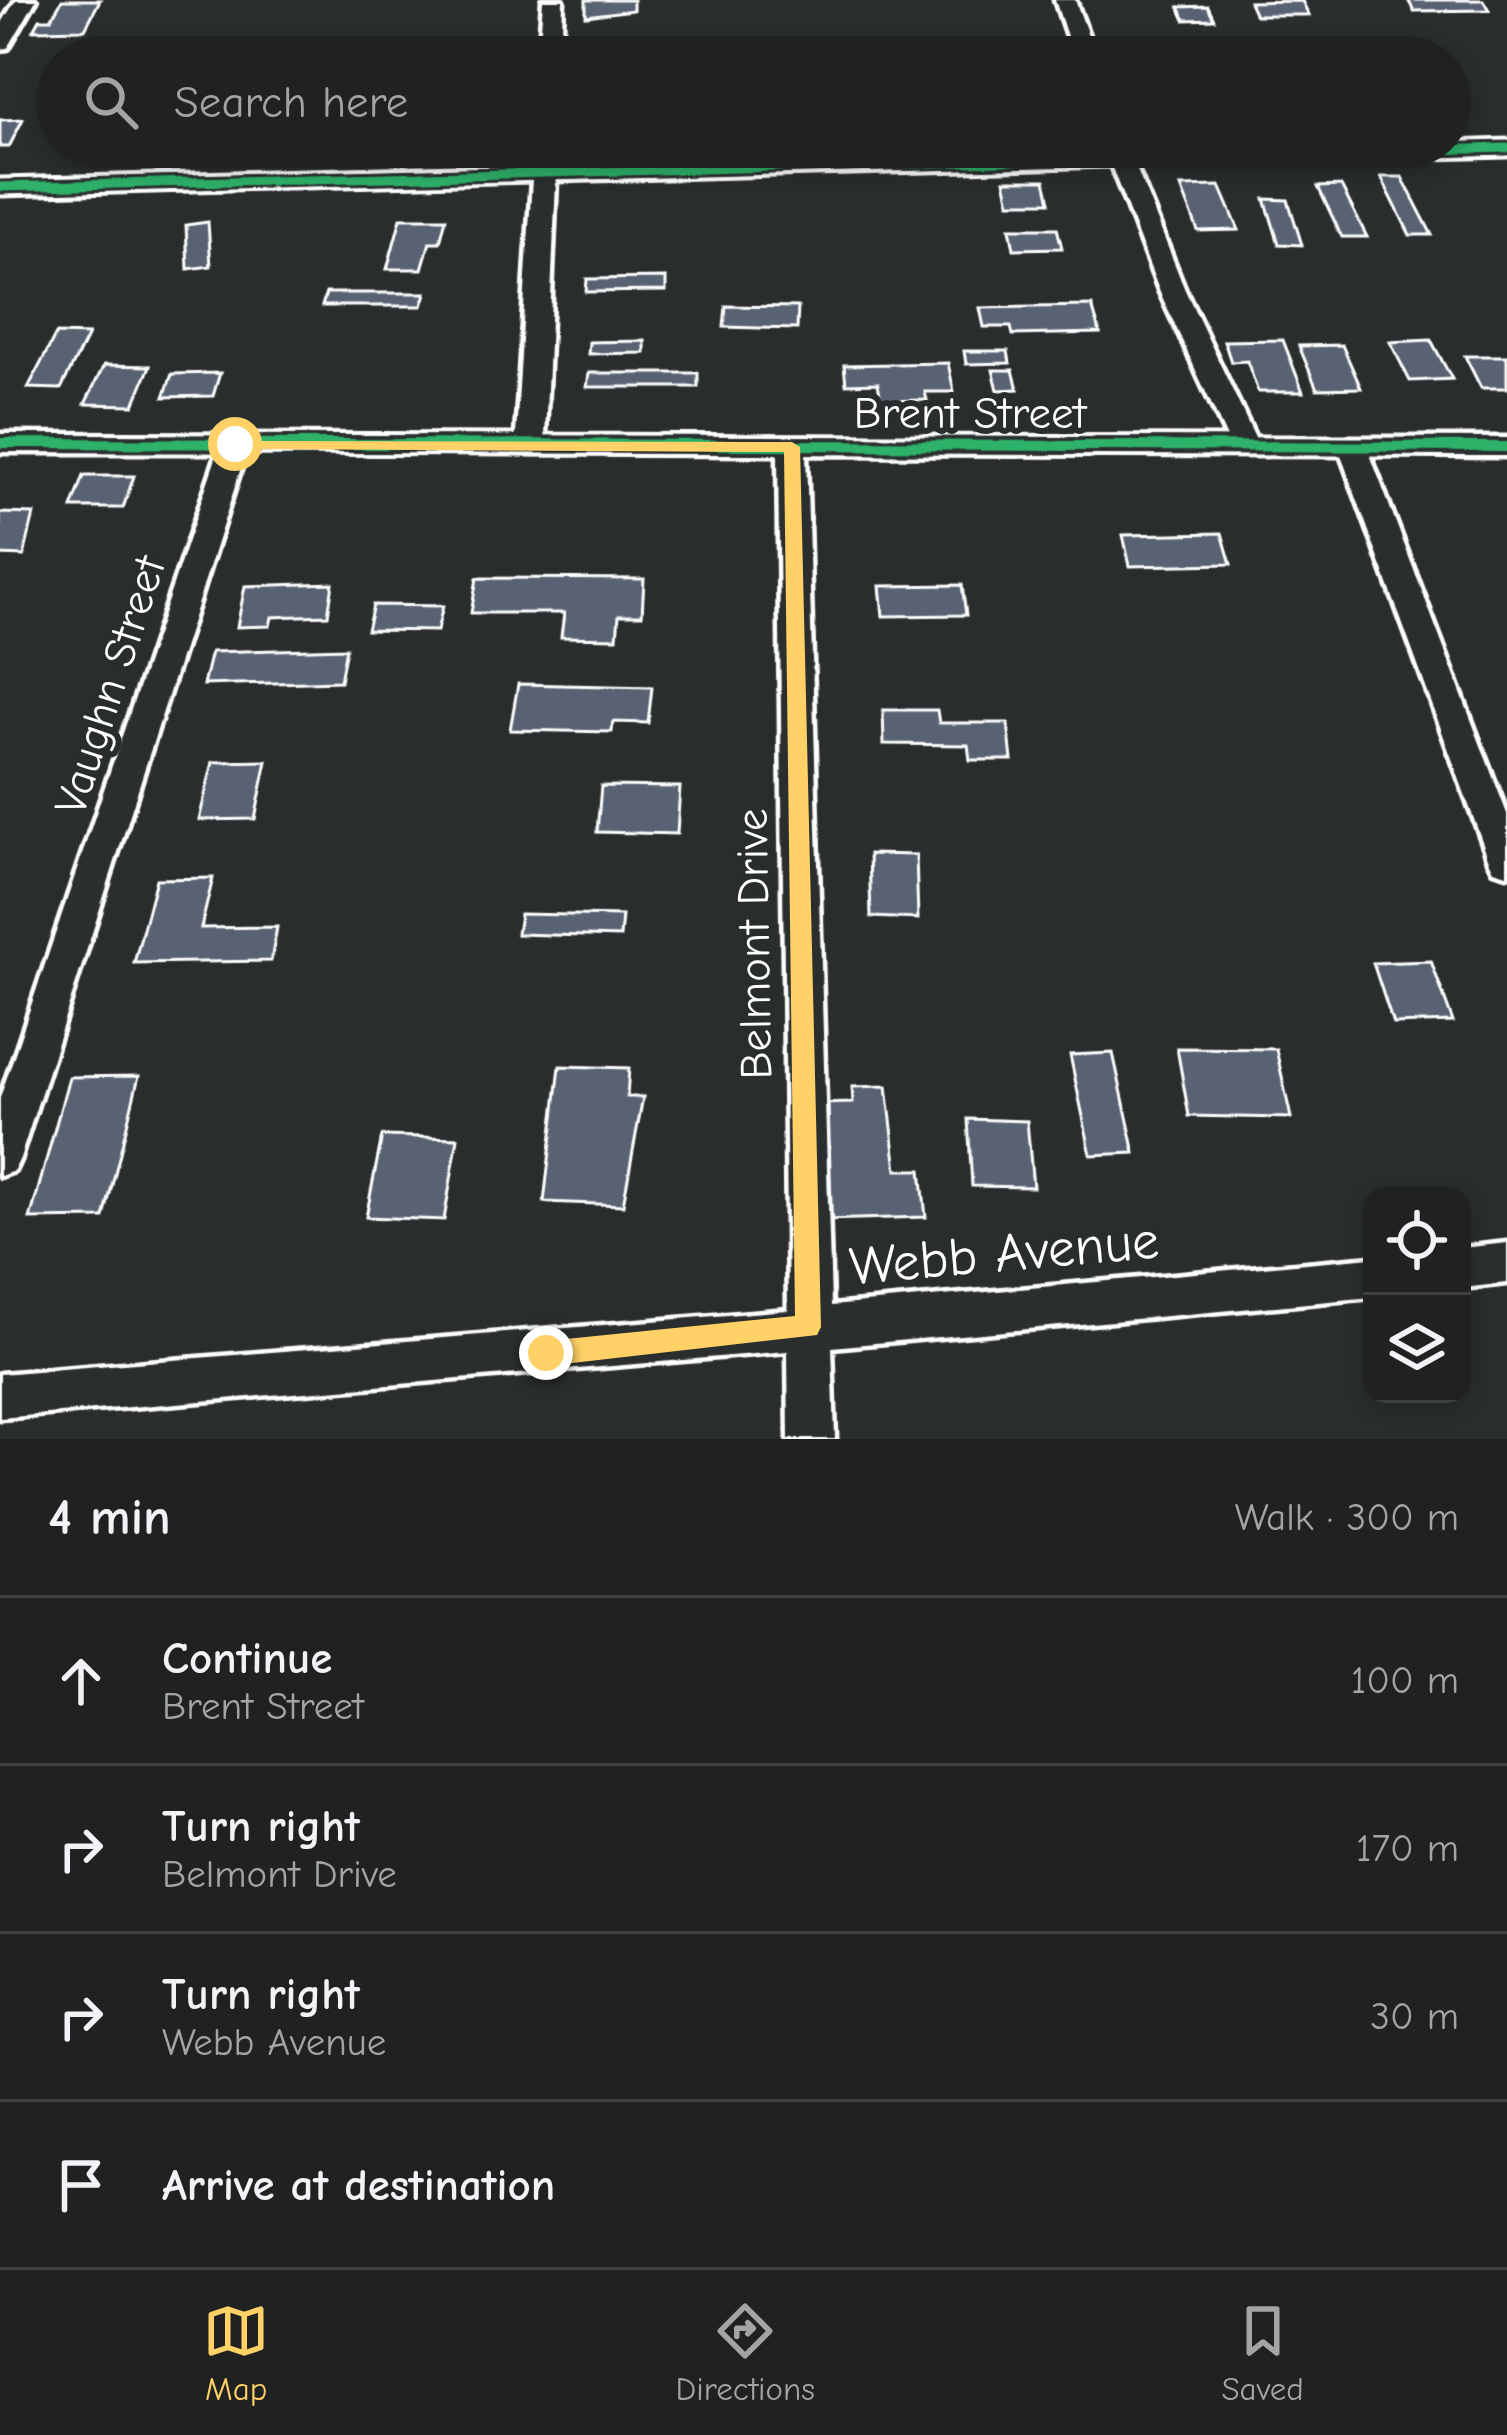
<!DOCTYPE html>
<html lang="en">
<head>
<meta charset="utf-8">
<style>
	:root { --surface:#202222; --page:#282a2a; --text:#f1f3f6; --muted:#a2a4a5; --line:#3d3f40; --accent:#ffd166 }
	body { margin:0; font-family:"Comic Neue",sans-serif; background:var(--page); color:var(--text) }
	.controls { position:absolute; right:36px; bottom:36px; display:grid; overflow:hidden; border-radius:24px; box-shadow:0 6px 18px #0003 }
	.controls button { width:108px; height:108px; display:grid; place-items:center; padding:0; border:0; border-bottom:3px solid var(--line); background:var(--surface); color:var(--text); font:60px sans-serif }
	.stop { position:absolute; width:36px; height:36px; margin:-27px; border:9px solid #ffd166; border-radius:50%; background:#fff }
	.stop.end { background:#ffd166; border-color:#fff; box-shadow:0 3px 12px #0008 }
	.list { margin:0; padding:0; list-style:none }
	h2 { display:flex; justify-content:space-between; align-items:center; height:156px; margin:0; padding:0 48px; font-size:51px }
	h2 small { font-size:39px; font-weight:400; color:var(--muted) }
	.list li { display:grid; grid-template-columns:78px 1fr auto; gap:36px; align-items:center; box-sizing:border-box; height:168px; padding:0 48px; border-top:3px solid var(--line) }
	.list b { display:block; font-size:45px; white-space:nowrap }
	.list p { margin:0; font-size:39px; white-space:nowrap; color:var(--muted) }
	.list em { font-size:39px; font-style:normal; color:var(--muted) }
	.icon { flex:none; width:66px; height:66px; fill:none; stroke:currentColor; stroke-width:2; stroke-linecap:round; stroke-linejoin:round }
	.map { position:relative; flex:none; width:1507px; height:1439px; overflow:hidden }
	.search { position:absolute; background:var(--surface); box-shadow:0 6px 18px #0003; left:36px; right:36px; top:36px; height:132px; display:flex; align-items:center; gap:30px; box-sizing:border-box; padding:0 42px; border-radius:66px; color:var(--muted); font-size:45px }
	.sheet { height:828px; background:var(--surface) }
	nav { display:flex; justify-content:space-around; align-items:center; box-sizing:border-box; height:168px; border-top:3px solid var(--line); background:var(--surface); font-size:33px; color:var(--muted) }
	nav a { display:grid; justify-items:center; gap:6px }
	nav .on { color:var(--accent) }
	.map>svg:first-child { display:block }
	.building { fill:#586272; stroke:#fff; stroke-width:3 }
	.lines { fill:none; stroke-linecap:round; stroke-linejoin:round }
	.street-casing { stroke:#fff; stroke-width:9 }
	.street { fill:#2a2d2e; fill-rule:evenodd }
	.cycleway-far1-casing { stroke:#2a2d2e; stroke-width:15 }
	.cycleway-casing { stroke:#2a2d2e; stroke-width:18 }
	.cycleway-far1 { stroke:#2db169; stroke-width:9 }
	.cycleway { stroke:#2db169; stroke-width:10 }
	.route { fill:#ffd166 }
	.labels { text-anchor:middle; stroke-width:12; stroke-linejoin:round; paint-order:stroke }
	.street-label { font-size:45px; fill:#fff; stroke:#2a2d2e }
	.near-street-label { font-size:54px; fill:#fff; stroke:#2a2d2e }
</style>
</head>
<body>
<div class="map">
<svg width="1507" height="1439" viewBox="0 0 1507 1439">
	<rect width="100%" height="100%" fill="#2a2d2e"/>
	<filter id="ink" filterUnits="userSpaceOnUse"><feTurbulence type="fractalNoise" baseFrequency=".00833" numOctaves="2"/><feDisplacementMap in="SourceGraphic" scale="24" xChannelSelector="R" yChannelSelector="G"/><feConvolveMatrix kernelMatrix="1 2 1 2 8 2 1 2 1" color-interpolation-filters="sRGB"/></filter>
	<g filter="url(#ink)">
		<!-- building -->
		<path class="building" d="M62,0h38l-15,29 -51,1 6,-11h11z
			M586,0h47v10l-47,6z
			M1408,0h75l6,10 -75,1z
			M1302,1l7,14h-54l-6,-13z
			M1208,6l6,13 -29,1 -6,-13z
			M1125,37h38l8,20h-39z
			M23,119l-14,28h-9v-27z
			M1381,177h21l30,58h-22z
			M1005,180h40l5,22h-40z
			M1220,186l19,44 -41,1 -17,-44z
			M1341,186l26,51h-25l-24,-50z
			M1265,199l23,1 14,45 -23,-1z
			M401,218h45l-6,24h-10l-8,27h-35z
			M208,222l3,44 -23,3 -2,-44z
			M1010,228h47l5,20 -48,1z
			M666,278v13l-80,1 1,-13z
			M326,293h100l-4,13h-100z
			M726,306l72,1 -1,22 -73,-2z
			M1092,306l8,27 -87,2 -2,-8h-27l-4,-19z
			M56,334l32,1 -27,54 -33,-1z
			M1283,340l20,52h-45l-11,-31 -16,1 -7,-21z
			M1431,340l21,39 -42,2 -20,-39z
			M645,341v12l-57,1 1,-12z
			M1342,345l19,43 -44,1 -18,-43z
			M964,351h44l2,12 -44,1z
			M1465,356h42v32h-26z
			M948,363l6,29h-29l2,8 -46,1 -3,-18 -32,1 -2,-19z
			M104,365l46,1 -16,39 -49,-1z
			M993,370h20l5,19 -20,1z
			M220,373l-7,23 -49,1 8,-23z
			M589,373h109v14h-111z
			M84,476h50l-11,32h-51z
			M0,513l34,1 -10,42 -24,-1z
			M1222,533l9,31 -101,2 -7,-31z
			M477,578l167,1 -2,36h-23l-2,23 -56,-1 3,-24h-93z
			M333,583l-5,32 -56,2 -2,9 -33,1 8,-41z
			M962,585l4,30 -83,1 -3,-30z
			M373,605l70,1 -6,25 -70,-1z
			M346,648l-6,33 -137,4 8,-33z
			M518,684l134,3 -4,36 -35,-1 -1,10 -102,-2z
			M883,710h54l2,13h69l4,37h-42l-2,-15 -84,-1z
			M267,761l-12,58 -56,1 14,-58z
			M601,786l79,1 -3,47 -80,-2z
			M869,854l47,1 2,64 -47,-2z
			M213,878l-12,50 76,-1 -6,34 -137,2 22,-84z
			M520,914l102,2 -2,21 -103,-3z
			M1431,961l22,61 -60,2 -20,-61z
			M1177,1048l99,1 15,69 -102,-2z
			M1113,1053l22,100 -44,2 -21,-100z
			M560,1066l69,2 -2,29h16l-20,108 -79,-3z
			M139,1076l-35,142 -74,1 39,-142z
			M887,1086l10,84h24l5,47 -102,3 -8,-116 37,-1 -1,-16z
			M968,1119l59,2 6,66 -61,-1z
			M382,1136l76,2 -14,82 -78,-3z"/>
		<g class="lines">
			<defs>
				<path id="street" d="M16,0h20l-28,48 -8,1v-23z
					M543,0h20l-2,57h-22z
					M1055,0h20l21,57h-22z
					M1507,141v14l-372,10 50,125 70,148h252v18l-137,-1 137,359v60l-13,-4 -5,-10 -148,-405 -535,-1 25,852 541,-49v40l-540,50 3,92h-46l-1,-88 -788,67v-44l788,-64 -10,-856 -532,-2 -226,706 -6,13 -14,5v-78l218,-646h-218v-18l516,2 16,-256 -532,14v-14l533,-14 1,-19h24l-1,19 549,-15 -2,-4 25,4 321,-4v-4zM1111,165l48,125 68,148 -682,-2 11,-256z
					M1507,1243v40l-45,5v-40z"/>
			</defs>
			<!-- street casing -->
			<use href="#street" class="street-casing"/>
			<!-- street -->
			<use href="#street" class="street"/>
			<defs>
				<path id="cycleway-far1" d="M0,187l1507,-39"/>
				<path id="cycleway" d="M0,443l1507,4"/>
			</defs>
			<!-- cycleway-far1 casing -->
			<use href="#cycleway-far1" class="cycleway-far1-casing"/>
			<!-- cycleway casing -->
			<use href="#cycleway" class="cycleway-casing"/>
			<!-- cycleway-far1 -->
			<use href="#cycleway-far1" class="cycleway-far1"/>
			<!-- cycleway -->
			<use href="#cycleway" class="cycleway"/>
		</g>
	</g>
	<!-- route -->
	<path class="route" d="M229,441l563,1 8,5 21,880 -4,8 -271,31 -9,-4 -4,-9 4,-8 9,-4 249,-25 -11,-864 -549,-3 -6,-1z"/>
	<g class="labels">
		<!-- street labels -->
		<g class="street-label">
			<text x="970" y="428">Brent Street</text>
			<text transform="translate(109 685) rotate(-72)" y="16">Vaughn Street</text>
			<text transform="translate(753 944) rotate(-91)" y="16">Belmont Drive</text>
		</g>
		<!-- near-street labels -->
		<g class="near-street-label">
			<text transform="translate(1004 1252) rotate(-5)" y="19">Webb Avenue</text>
		</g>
	</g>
</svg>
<div class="controls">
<button><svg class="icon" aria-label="locate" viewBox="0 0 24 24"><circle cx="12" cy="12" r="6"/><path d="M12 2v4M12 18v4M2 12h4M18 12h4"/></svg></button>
<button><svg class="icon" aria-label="layers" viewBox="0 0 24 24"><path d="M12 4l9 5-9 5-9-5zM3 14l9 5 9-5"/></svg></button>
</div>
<div class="stop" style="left:235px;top:444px"></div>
<div class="stop end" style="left:546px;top:1353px"></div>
<div class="search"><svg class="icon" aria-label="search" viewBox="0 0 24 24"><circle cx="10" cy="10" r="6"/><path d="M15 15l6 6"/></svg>Search here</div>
</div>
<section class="sheet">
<h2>4 min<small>Walk · 300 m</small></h2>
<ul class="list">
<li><svg class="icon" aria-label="ahead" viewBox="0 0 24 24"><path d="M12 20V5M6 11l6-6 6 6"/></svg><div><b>Continue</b><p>Brent Street</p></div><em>100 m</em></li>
<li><svg class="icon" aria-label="right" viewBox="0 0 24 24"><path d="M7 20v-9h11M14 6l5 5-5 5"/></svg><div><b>Turn right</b><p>Belmont Drive</p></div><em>170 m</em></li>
<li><svg class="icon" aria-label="right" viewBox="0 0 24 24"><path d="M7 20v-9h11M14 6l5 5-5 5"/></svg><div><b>Turn right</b><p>Webb Avenue</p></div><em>30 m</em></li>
<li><svg class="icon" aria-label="arrive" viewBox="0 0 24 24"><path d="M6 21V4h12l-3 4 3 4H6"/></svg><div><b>Arrive at destination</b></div></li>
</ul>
</section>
<nav>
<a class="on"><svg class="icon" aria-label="map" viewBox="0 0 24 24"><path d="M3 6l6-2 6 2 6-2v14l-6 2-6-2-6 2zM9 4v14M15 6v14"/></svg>Map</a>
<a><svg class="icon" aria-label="directions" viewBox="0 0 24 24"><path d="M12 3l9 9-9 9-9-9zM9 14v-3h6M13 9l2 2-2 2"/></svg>Directions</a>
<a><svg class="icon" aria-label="saved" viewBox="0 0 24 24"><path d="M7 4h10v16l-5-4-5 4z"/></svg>Saved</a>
</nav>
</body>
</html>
